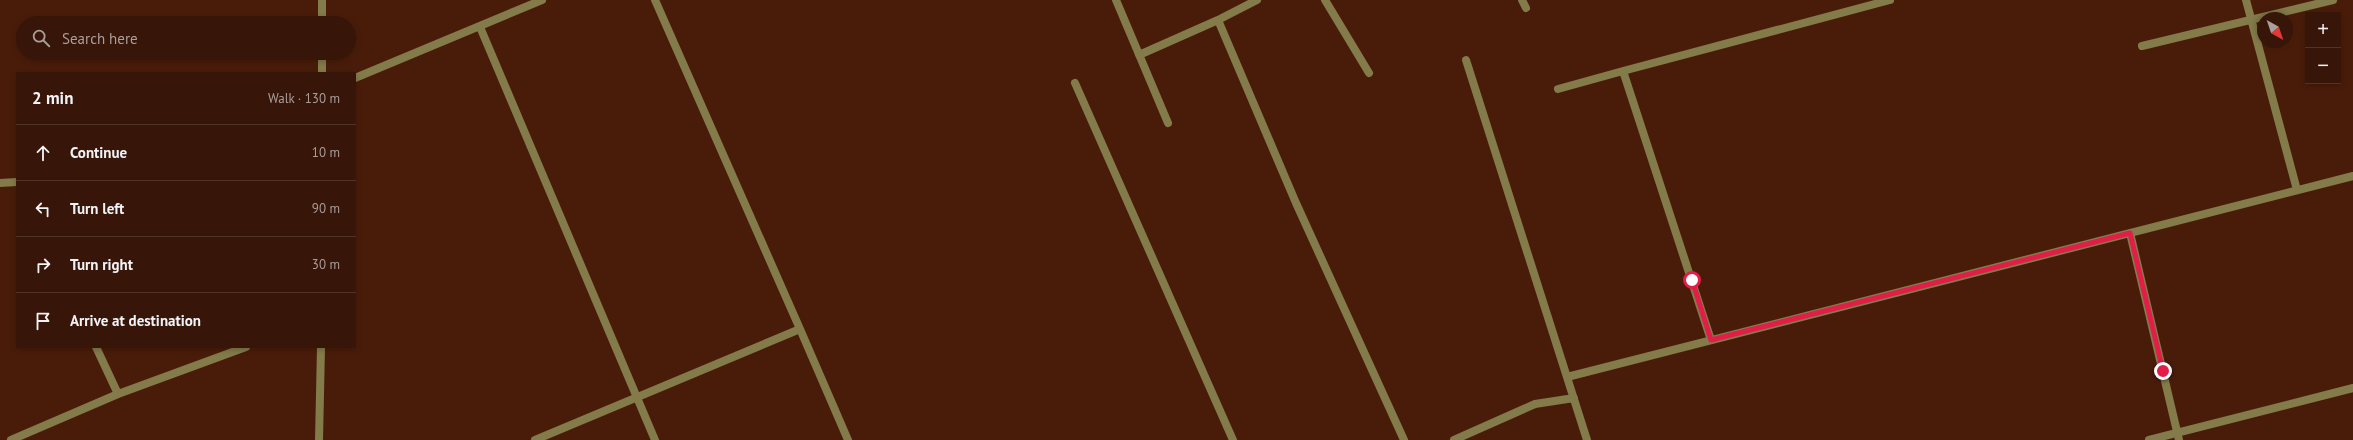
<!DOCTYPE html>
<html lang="en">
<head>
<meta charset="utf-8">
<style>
	:root { --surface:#371508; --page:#3e1e12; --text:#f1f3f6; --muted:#aa9f9c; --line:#513429 }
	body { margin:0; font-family:"PT Sans",sans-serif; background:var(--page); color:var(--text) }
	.controls { position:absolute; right:12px; top:12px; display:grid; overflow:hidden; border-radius:0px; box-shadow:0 2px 6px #0003 }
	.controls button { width:36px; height:36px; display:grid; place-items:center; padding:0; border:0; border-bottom:1px solid var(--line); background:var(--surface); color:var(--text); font:20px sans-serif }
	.compass { position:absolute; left:2257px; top:12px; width:36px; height:36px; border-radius:50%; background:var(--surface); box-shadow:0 2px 6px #0003; rotate:140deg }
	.stop { position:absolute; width:12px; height:12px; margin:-9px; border:3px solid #e11d48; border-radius:50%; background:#fff }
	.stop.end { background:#e11d48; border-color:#fff; box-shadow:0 1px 4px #0008 }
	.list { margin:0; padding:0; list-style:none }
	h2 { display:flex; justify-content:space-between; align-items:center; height:52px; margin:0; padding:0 16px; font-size:17px }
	h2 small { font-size:13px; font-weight:400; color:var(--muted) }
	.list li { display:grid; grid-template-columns:26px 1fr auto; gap:12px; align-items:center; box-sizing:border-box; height:56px; padding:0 16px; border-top:1px solid var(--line) }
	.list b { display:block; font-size:15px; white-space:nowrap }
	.list em { font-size:13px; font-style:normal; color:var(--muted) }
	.icon { flex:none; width:22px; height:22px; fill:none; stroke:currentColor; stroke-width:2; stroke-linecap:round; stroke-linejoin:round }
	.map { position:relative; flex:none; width:2353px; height:440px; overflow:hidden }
	.search { position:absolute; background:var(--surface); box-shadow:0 2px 6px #0003; left:16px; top:16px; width:340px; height:44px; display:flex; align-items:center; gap:10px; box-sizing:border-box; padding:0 14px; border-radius:22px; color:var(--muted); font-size:15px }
	.panel { position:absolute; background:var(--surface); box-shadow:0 2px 6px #0003; left:16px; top:72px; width:340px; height:276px; border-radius:0px }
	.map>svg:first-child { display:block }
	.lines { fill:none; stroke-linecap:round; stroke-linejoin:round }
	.street { stroke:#837b4a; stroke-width:8 }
	.route { stroke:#e11d48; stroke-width:5 }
</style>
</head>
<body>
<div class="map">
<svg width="2353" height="440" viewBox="0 0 2353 440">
	<rect width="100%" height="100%" fill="#491c0a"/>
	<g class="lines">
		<!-- street -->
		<path class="street" d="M1116,0l52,123
			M1325,0l44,73
			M1522,0l4,8
			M2246,0l51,190
			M1218,20l39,-20
			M322,23v-23
			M480,27l175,413
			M2142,46l191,-46
			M322,53v20
			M1139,55l79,-35 78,183 108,237
			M1466,60l121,380
			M355,78l187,-78
			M1075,83l158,357
			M1558,89l65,-18
			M0,183l17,-1
			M2130,233l49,207
			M800,329l48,111
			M1711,340l-88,-269 267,-71
			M96,347l22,47
			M1567,377l786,-201
			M11,440l107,-46 128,-47
			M319,440l2,-93
			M535,440l265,-111 -145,-329
			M1454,440l81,-36 39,-6
			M2149,440l204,-52"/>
	</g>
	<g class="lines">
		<!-- route -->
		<path class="route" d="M1692,280l19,60 419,-107 33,138"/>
	</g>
</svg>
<div class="controls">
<button>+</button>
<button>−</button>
</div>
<svg class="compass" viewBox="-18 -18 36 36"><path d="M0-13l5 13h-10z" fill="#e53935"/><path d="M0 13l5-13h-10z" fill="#aa9f9c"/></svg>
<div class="stop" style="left:1692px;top:280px"></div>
<div class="stop end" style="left:2163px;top:371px"></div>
<div class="search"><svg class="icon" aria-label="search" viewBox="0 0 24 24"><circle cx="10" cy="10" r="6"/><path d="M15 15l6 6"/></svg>Search here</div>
<section class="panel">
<h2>2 min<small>Walk · 130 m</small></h2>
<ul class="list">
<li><svg class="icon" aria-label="ahead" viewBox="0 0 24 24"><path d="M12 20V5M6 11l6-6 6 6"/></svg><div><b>Continue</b></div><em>10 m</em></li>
<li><svg class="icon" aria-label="left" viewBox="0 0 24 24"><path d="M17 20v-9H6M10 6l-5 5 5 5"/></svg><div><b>Turn left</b></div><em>90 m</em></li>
<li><svg class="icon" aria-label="right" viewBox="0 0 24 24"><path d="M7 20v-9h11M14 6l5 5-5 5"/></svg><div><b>Turn right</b></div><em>30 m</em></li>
<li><svg class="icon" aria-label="arrive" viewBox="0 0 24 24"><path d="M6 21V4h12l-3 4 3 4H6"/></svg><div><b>Arrive at destination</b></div></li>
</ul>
</section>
</div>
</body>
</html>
